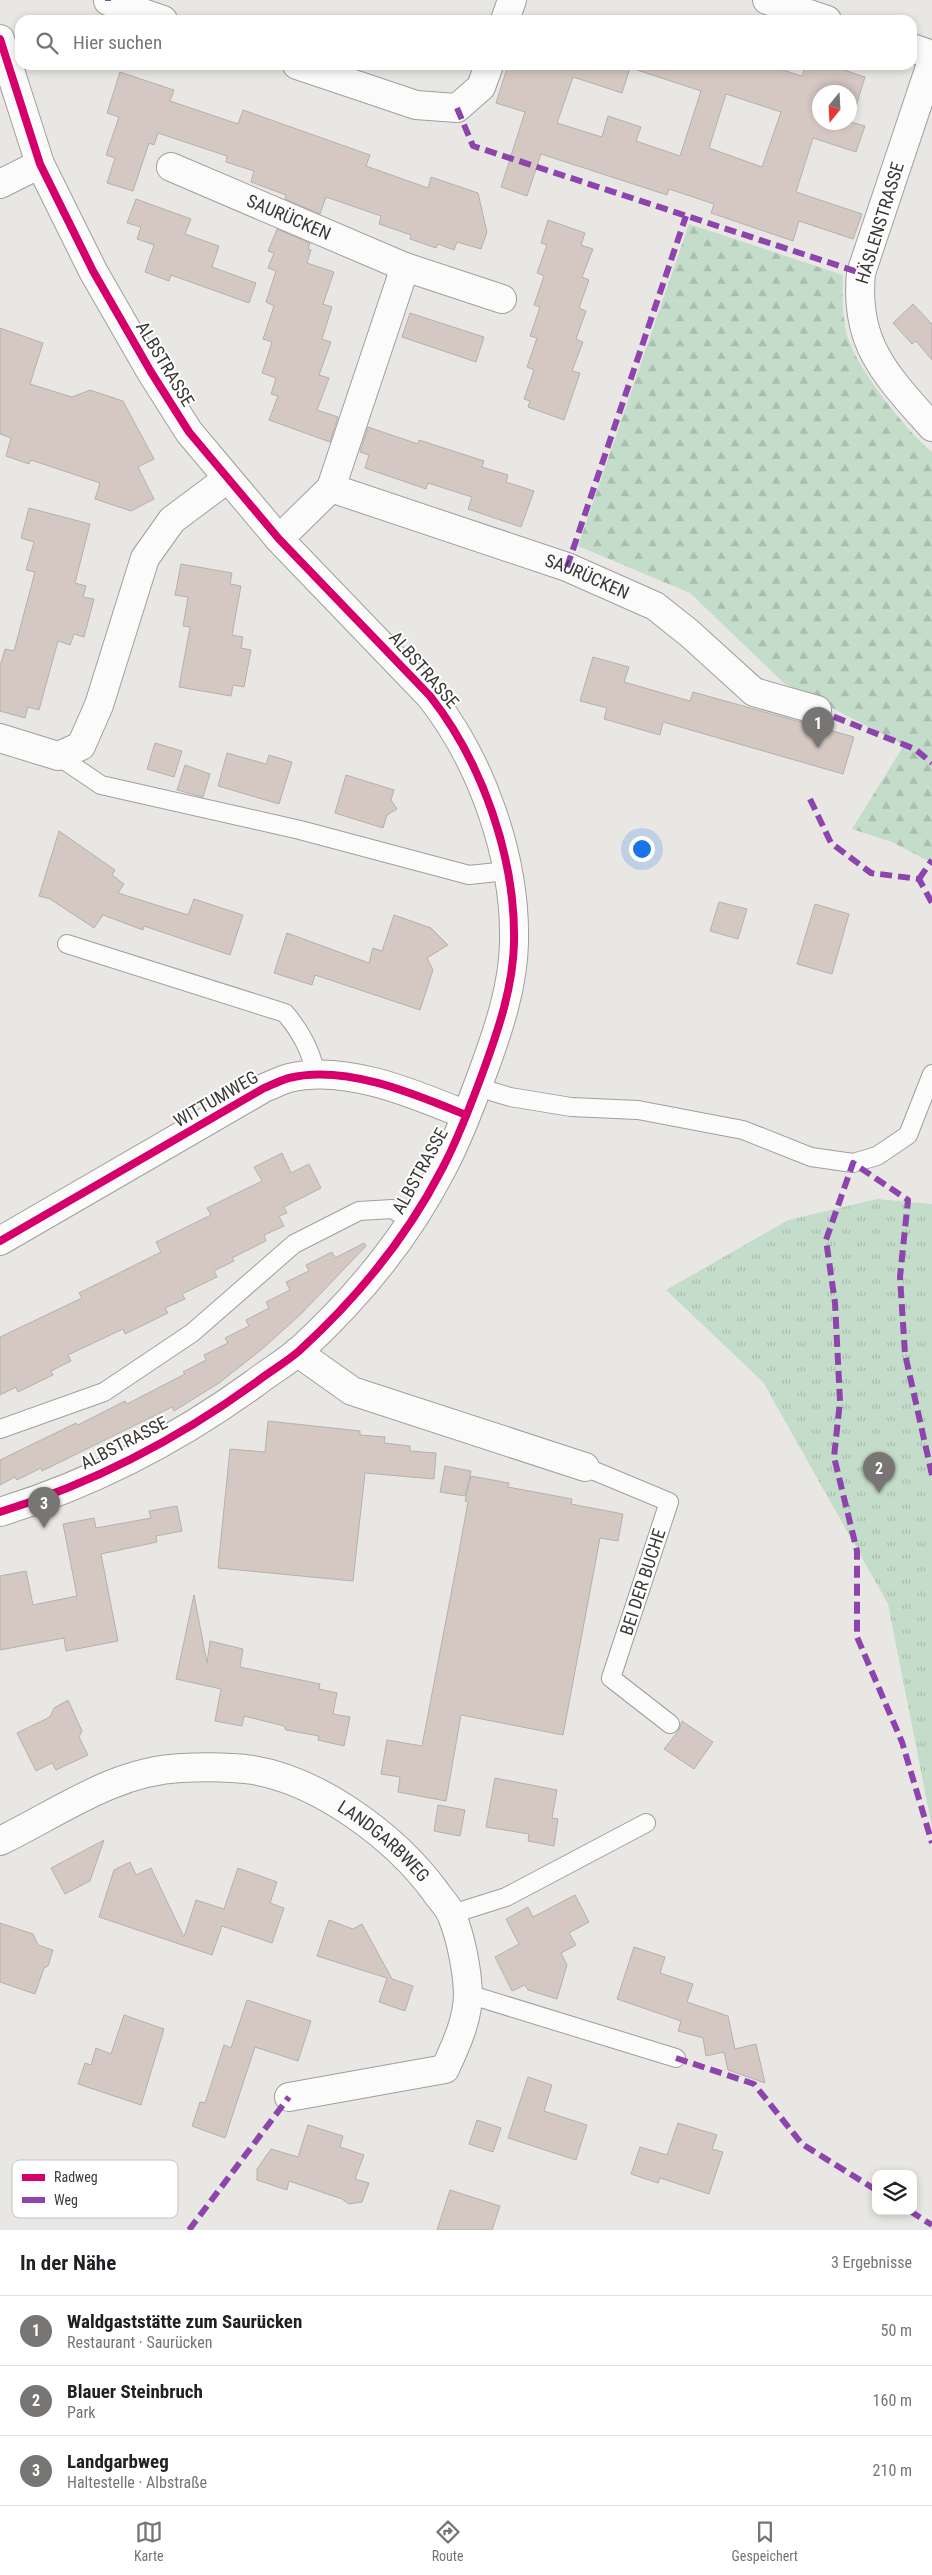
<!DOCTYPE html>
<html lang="de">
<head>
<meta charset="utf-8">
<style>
	:root { --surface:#fff; --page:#f2f2f2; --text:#202124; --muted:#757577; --line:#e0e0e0; --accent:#777674 }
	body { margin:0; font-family:"Roboto Condensed",sans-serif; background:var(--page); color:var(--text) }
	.controls { position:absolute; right:15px; bottom:15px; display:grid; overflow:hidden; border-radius:10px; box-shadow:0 2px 8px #0003 }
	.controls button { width:45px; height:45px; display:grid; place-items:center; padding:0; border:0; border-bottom:1px solid var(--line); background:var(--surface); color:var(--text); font:25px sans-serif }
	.compass { position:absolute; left:812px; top:85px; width:45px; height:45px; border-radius:50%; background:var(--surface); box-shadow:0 2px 8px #0003; rotate:198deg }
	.you { position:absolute; left:641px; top:848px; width:18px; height:18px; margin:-12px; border:4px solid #fff; border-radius:50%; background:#1a73e8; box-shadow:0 0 0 8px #1a73e833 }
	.badge { display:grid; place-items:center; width:32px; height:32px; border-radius:50%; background:var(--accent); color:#fff; font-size:16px; font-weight:700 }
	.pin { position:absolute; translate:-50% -41px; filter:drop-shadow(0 1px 2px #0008) }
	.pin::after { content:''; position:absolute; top:26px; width:18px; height:15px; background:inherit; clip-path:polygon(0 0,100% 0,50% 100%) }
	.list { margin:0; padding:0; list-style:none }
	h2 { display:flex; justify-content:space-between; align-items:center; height:65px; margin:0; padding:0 20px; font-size:21px }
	h2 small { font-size:16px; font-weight:400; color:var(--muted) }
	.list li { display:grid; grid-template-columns:32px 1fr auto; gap:15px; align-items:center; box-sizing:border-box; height:70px; padding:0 20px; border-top:1px solid var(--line) }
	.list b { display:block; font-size:19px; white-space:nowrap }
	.list p { margin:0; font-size:16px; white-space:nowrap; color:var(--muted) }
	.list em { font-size:16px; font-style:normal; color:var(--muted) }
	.icon { flex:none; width:28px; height:28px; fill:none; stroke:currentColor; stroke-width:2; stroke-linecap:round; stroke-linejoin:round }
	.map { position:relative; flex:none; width:932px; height:2230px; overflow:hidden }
	.search { position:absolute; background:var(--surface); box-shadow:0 2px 8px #0003; left:15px; right:15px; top:15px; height:55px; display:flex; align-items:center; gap:12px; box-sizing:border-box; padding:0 18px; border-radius:15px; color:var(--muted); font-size:19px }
	.sheet { height:275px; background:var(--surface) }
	nav { display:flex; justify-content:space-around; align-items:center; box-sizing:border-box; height:70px; border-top:1px solid var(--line); background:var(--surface); font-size:14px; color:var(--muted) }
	nav a { display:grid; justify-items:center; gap:2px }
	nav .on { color:var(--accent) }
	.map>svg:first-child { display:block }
	.forest { fill:url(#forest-firs) }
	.park { fill:url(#park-tufts) }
	.building { fill:#d5c7c2; stroke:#b3b1af; fill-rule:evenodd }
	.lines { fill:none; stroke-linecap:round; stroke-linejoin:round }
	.lane-casing { stroke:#a09f9d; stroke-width:20 }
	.street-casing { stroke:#a09f9d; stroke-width:30 }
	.secondary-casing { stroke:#a09f9d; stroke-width:30 }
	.lane { stroke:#fcfbfb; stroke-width:18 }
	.street { stroke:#fcfbfb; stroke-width:28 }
	.secondary { stroke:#fcfbfb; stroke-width:28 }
	.quiet { stroke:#8e44ad; stroke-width:6; stroke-dasharray:12 6; stroke-linecap:butt }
	.cycleway-casing { stroke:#fff; stroke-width:11 }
	.cycleway { stroke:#d6006c; stroke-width:8 }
	.labels { text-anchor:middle; stroke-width:4; stroke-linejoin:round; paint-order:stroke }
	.street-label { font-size:18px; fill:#3a3937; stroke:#fff }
	.key { fill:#fff; stroke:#c4c4c3; stroke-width:1 }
	.key-label { font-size:14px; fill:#3a3937 }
</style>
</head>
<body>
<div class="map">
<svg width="932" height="2230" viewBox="0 0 932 2230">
	<defs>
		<pattern id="forest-firs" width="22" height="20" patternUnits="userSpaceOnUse" patternTransform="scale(1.25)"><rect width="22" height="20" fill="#c4dcca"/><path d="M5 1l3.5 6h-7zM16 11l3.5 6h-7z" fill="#a9beae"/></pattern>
		<pattern id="park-tufts" width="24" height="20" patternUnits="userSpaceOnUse" patternTransform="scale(1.25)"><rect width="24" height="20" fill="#c4dcca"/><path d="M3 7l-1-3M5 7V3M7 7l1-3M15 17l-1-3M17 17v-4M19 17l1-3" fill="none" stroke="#a9beae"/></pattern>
	</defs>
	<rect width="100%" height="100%" fill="#e9e7e4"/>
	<!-- forest -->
	<path class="forest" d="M689,224l154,51c-1,19 -1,41 4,60 8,31 60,97 85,117v411l-40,-21 -40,-13 52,-84 -119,-61 -95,-91 -112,-47z"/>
	<!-- park -->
	<path class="park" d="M877,1199l55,5v623l-44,-223 -125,-222 -97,-92 122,-70z"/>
	<!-- building -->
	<path class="building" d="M508,65h123l-9,28 -49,-16 -16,46 45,14 6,-21 33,11 -5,14 44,15 21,-65 -64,-21 1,-5h129l35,11 4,-11h23l36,12 -14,45 14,4 -9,26 -43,-14 -17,54 66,22 -9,25 -54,-18 -6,20 -82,-28 3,-9 -45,-15 -2,6 -126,-41 -14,42 -26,-9 24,-75 -29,-9zM820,92h30v30h-30zM726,94l55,18 -19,55 -53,-19z
		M120,72l54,18 -4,11 68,23 5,-14 127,45 -4,11 62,22 3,-11 47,16 9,39 -6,17 -24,-7 -3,8 -16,-6 -2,4 -26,-9 1,-4 -32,-11 2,-8 -55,-19 -6,17 -35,-15 1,-4 -35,-13 3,-11 -28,-9 1,-6 -69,-23 -4,12 -5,-2 -16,48 -26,-8 8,-25 -9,-3 13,-38 -12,-4z
		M136,199l55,20 -6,15 34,12 -7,21 44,16 -7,20 -78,-28 -2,6 -24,-9 9,-27 -17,-6 4,-12 -14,-4z
		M548,220l37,13 -4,12 12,4 -11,28 7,3 -10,28 7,3 -10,28 7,3 -11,29 8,2 -16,47 -36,-13 2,-6 -6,-2 10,-29 -7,-3 10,-29 -7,-2 10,-29 -6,-2 10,-29 -7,-3 10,-28 -6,-2z
		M277,229l33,14 -2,6 3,1 -4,13 27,9 -11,32 9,3 -10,32 9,3 -12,33 10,3 -12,32 21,7 -8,25 -61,-22 9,-24 -7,-2 5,-16 -14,-5 10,-31 -9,-3 11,-33 -8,-4 10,-31 -8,-3 6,-15 -6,-2z
		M913,304l19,20v36l-16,-19 -4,3 -19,-21z
		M410,313l74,24 -8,25 -74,-25z
		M0,328l43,15 -13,41 42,13 18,-7 33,11 31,58 -16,8 16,32 -23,12 -36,-12 5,-16 -69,-23 -2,4 -23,-8 5,-18 -11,-4z
		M368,427l50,17 1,-4 65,21 -2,6 26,8 -2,7 28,9 -13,36 -53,-18 4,-12 -44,-14 -2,6 -61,-21 4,-13 -9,-3z
		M29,508l61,16 -15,59 11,3 -3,11 11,2 -10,38 -10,-3 -4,11 -12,-4 -19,69 -11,-3 -3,11 -25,-7v-45l5,-17 9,2 21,-79 -9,-2 8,-28 -13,-4z
		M181,564l51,9 -2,11 11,2 -9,49 11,2 -2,11 10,2 -7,37 -11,-2 -2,11 -52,-9 11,-60 -7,-1 5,-29 -13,-2z
		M593,657l36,10 -5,15 66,19 3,-9 161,45 -11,37 -180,-52 -3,13 -56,-16 3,-11 -27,-7z
		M155,743l27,8 -8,26 -27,-8z
		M227,753l39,11 3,-9 23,7 -13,42 -61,-18z
		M185,765l25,9 -7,23 -26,-7z
		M346,775l48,15 -3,10 6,9 -10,6 -4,13 -48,-15z
		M59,831l56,39 -3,5 12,9 -6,9 70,22 6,-16 49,16 -13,40 -86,-29 -1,4 -40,-15 -9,13 -44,-29 -11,-3z
		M719,902l28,7 -9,30 -28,-8z
		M815,904l34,10 -17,60 -35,-10z
		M394,915l37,13 17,17 -21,13 6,12 -13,40 -105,-35 -3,10 -38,-12 13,-40 82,30 4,-15 9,3z
		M282,1153l9,20 18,-9 12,24 -37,19 3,6 -8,3 5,10 -20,9 2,6 -34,17 2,3 -20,10 3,6 -35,17 3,5 -20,9 3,5 -43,21 -2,-5 -55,26 3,6 -20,10 2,4 -35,17 -2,-5 -16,8v-58l82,-39 -3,-5 82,-41 -5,-10 55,-27 -4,-7 55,-27 -8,-14z
		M364,1243l2,3 -64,67 -41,37 -42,33 -45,28 -2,-4 -130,64 -1,-3 -24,12 -2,-3 -15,8v-25l76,-37 2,2 47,-24 2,3 58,-30 -2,-2 23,-12 -2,-5 24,-12 -3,-5 24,-12 -3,-6 23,-12 -3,-6 24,-12 -4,-8 23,-11 -3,-6 26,-13 3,6z
		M268,1421l92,10v4l25,2 -1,6 26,3v5l26,2 -2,26 -69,-6 -12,108 -135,-13 12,-119 35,3z
		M445,1466l26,5 -6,25 -25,-4z
		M471,1476l38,7 -1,4 64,12 -1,5 52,10 -5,27 -18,-3 -37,197 -102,-20 -15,86 -48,-9 2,-15 -19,-3 6,-34 35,6 34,-178 12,-66 -3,-1z
		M177,1506l5,25 -26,5 1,6 -56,12 17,87 -52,10 -2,-13 -64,12v-74l26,-5 7,34 44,-9 -14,-72 31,-6 2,10 55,-10 -2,-7z
		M194,1595l13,68 3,-22 33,8 -3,18 80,17 -1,5 18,4 -4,21 17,3 -6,29 -26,-6 1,-4 -33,-6 -2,-4 -40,-10 -2,10 -27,-5 6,-32 -45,-10z
		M68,1700l14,31 -3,6 9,18 -32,15 -4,-7 -16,8 -19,-38 33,-16 4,-9z
		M682,1721l31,21 -19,27 -30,-20 15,-19z
		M495,1778l62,12 -5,28 6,1 -4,27 -26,-5 1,-7 -43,-7z
		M438,1805l27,5 -5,26 -26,-5z
		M104,1840l-14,41 -25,13 -14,-26z
		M130,1862l6,13 15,-7 33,69 12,-37 28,9 14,-41 39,14 -7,21 14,5 -12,35 -50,-17 -10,29 -113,-38 15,-47z
		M575,1895l14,27 -20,11 7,12 -15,8 6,12 -10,34 -29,-9 -3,-5 -13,6 -17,-34 24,-13 -13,-25 22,-12 5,10z
		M329,1920l24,9 9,-5 30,55 21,7 -8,25 -26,-9 8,-24 -70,-22z
		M0,1923l33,11 5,11 15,5 -5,16 -4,2 -9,26 -35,-12z
		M634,1947l31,10 -5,16 33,11 -6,18 41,14 7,33 21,-5 9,39 -37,-13 -4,-18 -18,4 -3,-18 -25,-7 3,-10 -64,-22z
		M247,2000l64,21 -13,40 -43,-14 -30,91 -33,-12 8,-24 5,1 19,-58 7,3z
		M124,2015l40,14 -23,76 -63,-21 7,-21 6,2 5,-17 15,6z
		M528,2077l24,8 -8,26 43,14 -11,35 -68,-22z
		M477,2120l24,8 -8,24 -24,-8z
		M678,2123l39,12 -5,14 11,3 -14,42 -49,-16 -2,5 -27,-9 9,-27 27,8z
		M308,2125l35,11 -3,11 24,8 -9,24 14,4 -7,19 -13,2 -7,-5 -53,-18 -2,9 -30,-10v-11l14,-20 27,8z
		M450,2190l50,16 -8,24h-55z"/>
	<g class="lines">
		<defs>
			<path id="lane" d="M58,756l43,29 199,45 169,45 38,-4
				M67,944l218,69c16,19 25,36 31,61
				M477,1087l33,10 61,10 67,3 105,20 68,27 42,6 24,-7 31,-21 24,-61
				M0,1429l104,-37 88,-59 102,-89 65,-33 33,-2 19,11
				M585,1467l84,35 -58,176 59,46
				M452,1914l54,-17 140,-74
				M468,1994l208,64"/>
			<g id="street">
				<path d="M767,0l60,20"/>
				<path d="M108,1l55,19"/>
				<path d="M505,20l7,-20"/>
				<path d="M912,48l20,7"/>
				<path d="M932,61l-71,212c-7,72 26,103 71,154"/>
				<path d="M297,65l119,40 41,3 24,-21 8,-22"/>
				<path id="s1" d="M171,167l234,100 97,32"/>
				<path d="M0,184l40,-20"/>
				<path id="s2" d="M331,488l236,79 88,39 34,27 65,59 63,18"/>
				<path d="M279,539l52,-51 74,-221"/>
				<path d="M0,738l58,18 23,-10 18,-41 46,-147 27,-38 55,-41"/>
				<path d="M0,1241l264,-153c8,-3 17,-8 25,-10 56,-14 126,16 177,37"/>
				<path d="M297,1352l55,39 233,76"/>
				<path id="s3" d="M0,1841c58,-28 114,-70 181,-73 22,-1 50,-1 72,2 67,11 142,67 182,121 5,8 14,16 17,25 9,22 15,53 16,77 0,27 -12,52 -23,76l-156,28"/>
			</g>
			<path id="secondary" d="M0,39l40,125 53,107 58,101 38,60 90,107 151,157c52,66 86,162 84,247 -1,43 -15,85 -30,126 -12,33 -25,68 -42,100 -35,68 -86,130 -143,182 -14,12 -30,21 -44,32 -77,56 -164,101 -255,129"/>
		</defs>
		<!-- lane casing -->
		<use href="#lane" class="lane-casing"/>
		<!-- street casing -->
		<use href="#street" class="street-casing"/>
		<!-- secondary casing -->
		<use href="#secondary" class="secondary-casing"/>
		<!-- lane -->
		<use href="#lane" class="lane"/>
		<!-- street -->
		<use href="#street" class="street"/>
		<!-- secondary -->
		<use href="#secondary" class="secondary"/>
		<!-- quiet -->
		<path class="quiet" d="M108,1v-1
			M457,108l16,38 388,127
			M567,567l119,-351
			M817,710l98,39 17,14
			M810,799l21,44 40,30 48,6 13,24
			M919,879l13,-19
			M932,1475l-27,-121 -5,-77 8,-77 -55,-37 -27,77 9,63 5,98 -6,56 23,94v86l45,105 30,101
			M676,2058l78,26 48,60 74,46
			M910,2211l22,14
			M189,2230l100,-133"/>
		<defs>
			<path id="cycleway" d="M0,39l40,125 53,107 58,101 38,60 90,107 151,157c52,66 86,162 84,247 -1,43 -15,85 -30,126 -12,33 -25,68 -42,100 -35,68 -86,130 -143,182 -14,12 -30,21 -44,32 -77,56 -164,101 -255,129
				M0,1241l264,-153c8,-3 17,-8 25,-10 56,-14 126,16 177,37"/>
		</defs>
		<!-- cycleway casing -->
		<use href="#cycleway" class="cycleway-casing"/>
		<!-- cycleway -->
		<use href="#cycleway" class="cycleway"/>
	</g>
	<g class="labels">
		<!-- street labels -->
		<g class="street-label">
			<text dy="6" stroke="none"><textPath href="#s1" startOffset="128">SAURÜCKEN</textPath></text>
			<text transform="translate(880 223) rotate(-73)" y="6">HÄSLENSTRASSE</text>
			<text transform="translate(165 364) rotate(59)" y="6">ALBSTRASSE</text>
			<text dy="6" stroke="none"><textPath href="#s2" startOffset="271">SAURÜCKEN</textPath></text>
			<text transform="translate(424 670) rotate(49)" y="6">ALBSTRASSE</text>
			<text transform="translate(216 1099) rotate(-30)" y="6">WITTUMWEG</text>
			<text transform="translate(420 1171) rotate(-61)" y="6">ALBSTRASSE</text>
			<text transform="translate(124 1443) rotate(-27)" y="6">ALBSTRASSE</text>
			<text transform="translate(643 1582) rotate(-72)" y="6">BEI DER BUCHE</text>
			<text dy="6" stroke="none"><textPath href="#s3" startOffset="420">LANDGARBWEG</textPath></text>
		</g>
	</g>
	<!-- legend -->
	<rect x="12" y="2160" width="166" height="58" rx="8" class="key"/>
	<rect x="22" y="2174" width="23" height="7" fill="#d6006c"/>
	<rect x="22" y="2197" width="23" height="6" fill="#8e44ad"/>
	<g class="key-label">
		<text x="54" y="2182">Radweg</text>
		<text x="54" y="2205">Weg</text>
	</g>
</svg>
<div class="controls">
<button><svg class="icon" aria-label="layers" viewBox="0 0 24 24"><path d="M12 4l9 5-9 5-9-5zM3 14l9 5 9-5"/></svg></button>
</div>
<svg class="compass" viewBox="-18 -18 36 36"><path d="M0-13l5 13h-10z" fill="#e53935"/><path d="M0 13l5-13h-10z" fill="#757577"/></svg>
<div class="you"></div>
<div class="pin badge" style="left:818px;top:748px">1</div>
<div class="pin badge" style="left:879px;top:1493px">2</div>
<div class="pin badge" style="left:44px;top:1528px">3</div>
<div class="search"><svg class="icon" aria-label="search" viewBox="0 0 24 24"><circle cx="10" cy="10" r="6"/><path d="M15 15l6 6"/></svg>Hier suchen</div>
</div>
<section class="sheet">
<h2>In der Nähe<small>3 Ergebnisse</small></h2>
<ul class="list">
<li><span class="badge">1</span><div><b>Waldgaststätte zum Saurücken</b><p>Restaurant · Saurücken</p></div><em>50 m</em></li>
<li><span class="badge">2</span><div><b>Blauer Steinbruch</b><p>Park</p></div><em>160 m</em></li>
<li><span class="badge">3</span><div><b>Landgarbweg</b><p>Haltestelle · Albstraße</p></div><em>210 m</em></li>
</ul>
</section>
<nav>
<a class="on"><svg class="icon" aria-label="map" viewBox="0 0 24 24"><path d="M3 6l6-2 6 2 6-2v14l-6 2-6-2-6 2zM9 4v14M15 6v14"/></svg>Karte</a>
<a><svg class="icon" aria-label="directions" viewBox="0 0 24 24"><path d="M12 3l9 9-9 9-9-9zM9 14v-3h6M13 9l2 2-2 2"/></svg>Route</a>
<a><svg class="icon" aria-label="saved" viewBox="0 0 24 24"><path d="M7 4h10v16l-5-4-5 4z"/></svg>Gespeichert</a>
</nav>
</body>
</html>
